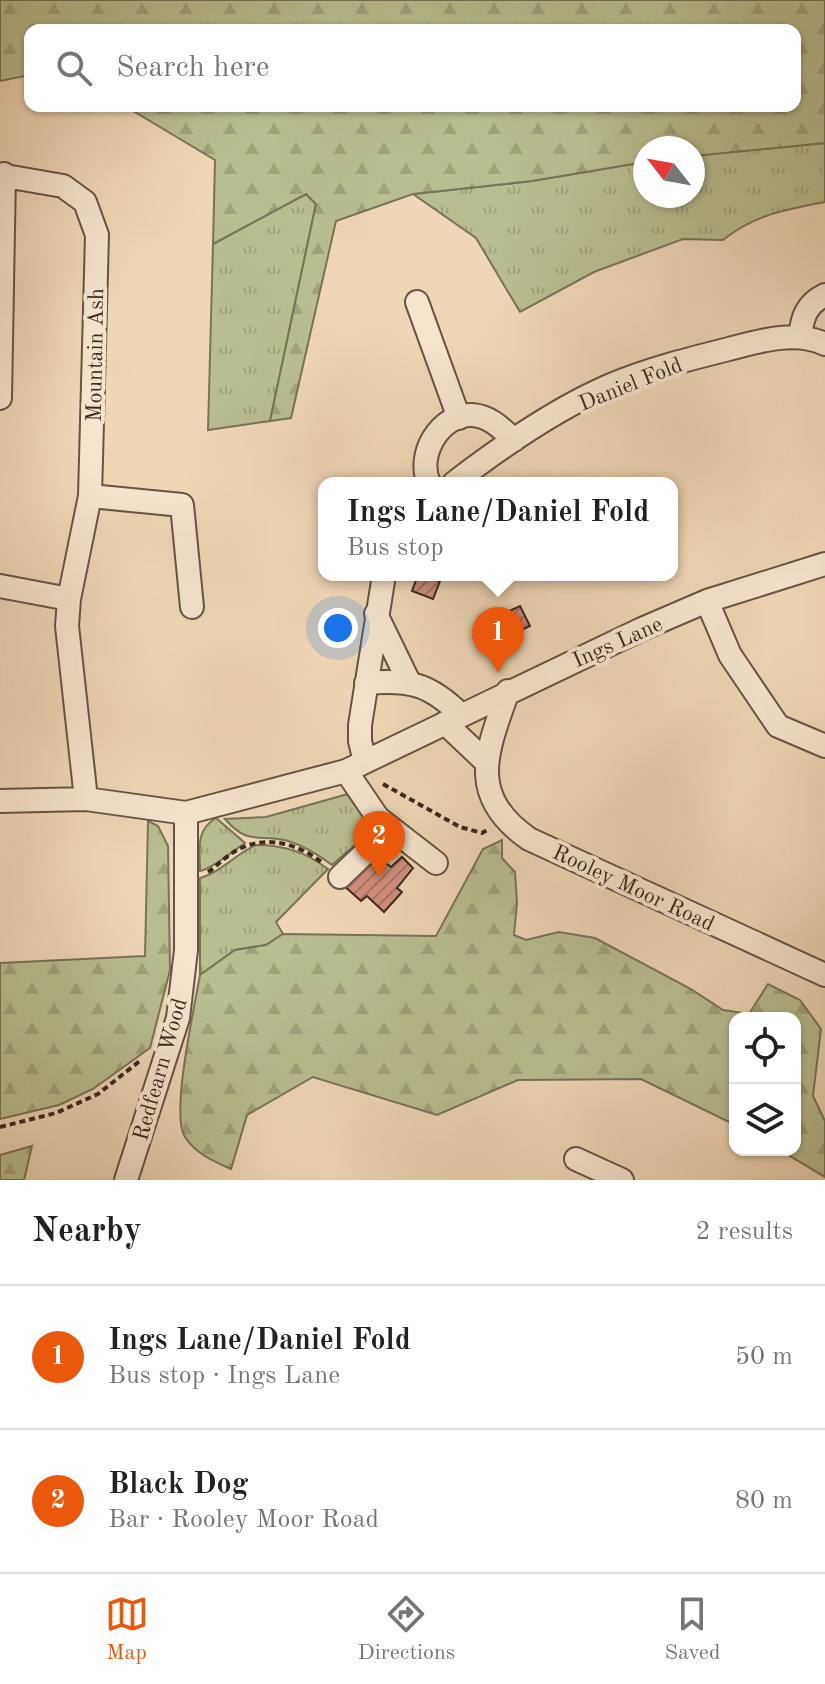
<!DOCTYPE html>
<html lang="en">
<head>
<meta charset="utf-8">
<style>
	:root { --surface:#fff; --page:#f2f2f2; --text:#222; --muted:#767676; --line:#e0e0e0; --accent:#ea580c }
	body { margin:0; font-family:"Old Standard TT",serif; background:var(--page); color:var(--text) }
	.controls { position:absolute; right:24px; bottom:24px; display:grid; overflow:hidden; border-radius:16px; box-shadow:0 2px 6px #0004 }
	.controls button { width:72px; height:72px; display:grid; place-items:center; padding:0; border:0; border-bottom:2px solid var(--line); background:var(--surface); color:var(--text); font:40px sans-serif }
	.compass { position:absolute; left:633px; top:136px; width:72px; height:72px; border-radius:50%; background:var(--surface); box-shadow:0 2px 6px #0004; rotate:301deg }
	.you { position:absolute; left:338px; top:628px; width:28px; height:28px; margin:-20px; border:6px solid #fff; border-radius:50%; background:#1a73e8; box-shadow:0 0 0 12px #1a73e833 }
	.badge { display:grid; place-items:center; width:52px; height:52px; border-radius:50%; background:var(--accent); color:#fff; font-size:26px; font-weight:700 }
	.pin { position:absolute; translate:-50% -66px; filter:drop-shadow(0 2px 4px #0008) }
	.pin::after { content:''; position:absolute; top:42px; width:28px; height:24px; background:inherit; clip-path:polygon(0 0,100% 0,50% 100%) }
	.popup { position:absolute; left:318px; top:477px; width:360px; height:104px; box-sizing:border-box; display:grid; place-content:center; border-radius:16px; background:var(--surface); filter:drop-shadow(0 2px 6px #0005); font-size:26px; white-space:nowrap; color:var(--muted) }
	.popup b { font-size:30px; color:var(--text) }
	.popup::after { content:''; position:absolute; left:50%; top:100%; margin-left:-16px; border:16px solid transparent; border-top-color:var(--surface) }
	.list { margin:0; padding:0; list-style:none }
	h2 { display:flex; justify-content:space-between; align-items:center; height:104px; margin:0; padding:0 32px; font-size:34px }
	h2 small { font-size:26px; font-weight:400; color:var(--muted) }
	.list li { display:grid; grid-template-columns:52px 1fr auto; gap:24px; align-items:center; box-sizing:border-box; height:144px; padding:0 32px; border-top:2px solid var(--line) }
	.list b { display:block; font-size:30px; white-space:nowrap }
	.list p { margin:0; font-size:26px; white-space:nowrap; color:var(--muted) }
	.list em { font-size:26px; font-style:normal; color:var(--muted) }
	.icon { flex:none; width:44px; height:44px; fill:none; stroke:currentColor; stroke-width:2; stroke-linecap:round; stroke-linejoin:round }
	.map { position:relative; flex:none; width:825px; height:1180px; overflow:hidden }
	.search { position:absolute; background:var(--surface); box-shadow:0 2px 6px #0004; left:24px; right:24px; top:24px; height:88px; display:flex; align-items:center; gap:20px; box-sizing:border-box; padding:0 28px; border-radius:16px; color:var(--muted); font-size:30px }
	.sheet { height:392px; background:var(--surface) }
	nav { display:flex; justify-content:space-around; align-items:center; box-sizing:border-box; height:112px; border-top:2px solid var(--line); background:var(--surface); font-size:22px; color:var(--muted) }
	nav a { display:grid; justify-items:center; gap:4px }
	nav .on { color:var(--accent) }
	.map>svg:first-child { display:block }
	.grass { fill:url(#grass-tufts); stroke:#787458; stroke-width:2 }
	.forest { fill:url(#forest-firs); stroke:#787458; stroke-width:2 }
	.building { fill:url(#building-hatch); stroke:#392921; stroke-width:2 }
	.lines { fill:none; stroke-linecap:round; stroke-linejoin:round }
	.minor-casing { stroke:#665446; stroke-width:26 }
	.path { stroke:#392921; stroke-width:4; stroke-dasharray:6 4; stroke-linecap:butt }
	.minor { stroke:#f5e5cf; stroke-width:22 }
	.labels { text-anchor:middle; stroke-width:8; stroke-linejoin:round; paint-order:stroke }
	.street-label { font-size:22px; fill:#392921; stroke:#f5e5cf }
</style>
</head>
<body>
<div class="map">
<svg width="825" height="1180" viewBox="0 0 825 1180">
	<defs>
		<pattern id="grass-tufts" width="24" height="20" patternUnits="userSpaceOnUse" patternTransform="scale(2)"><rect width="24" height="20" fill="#b8be8e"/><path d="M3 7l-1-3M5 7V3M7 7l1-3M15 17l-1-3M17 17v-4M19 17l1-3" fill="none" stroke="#9fa37a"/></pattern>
		<pattern id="forest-firs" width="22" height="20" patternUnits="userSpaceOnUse" patternTransform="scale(2)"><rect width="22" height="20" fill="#b8be8e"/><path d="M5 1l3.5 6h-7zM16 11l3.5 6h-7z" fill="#9fa37a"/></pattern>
		<pattern id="building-hatch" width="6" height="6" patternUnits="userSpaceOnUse" patternTransform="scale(2)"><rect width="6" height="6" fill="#d18f7a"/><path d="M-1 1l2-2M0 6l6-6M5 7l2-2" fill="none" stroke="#ab7564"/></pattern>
	</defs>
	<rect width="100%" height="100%" fill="#efd7b5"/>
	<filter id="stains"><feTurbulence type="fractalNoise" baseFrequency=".0025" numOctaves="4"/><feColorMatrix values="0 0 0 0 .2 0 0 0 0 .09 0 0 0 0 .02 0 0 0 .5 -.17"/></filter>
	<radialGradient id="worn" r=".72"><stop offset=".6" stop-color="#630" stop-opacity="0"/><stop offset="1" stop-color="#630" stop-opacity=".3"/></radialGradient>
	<!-- grass -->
	<path class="grass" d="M825,143v59c-40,8 -69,12 -102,38l-40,-1 -89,33 -74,40 -44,-74 -63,-44 119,-13 113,-19v34h48v-40z
		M306,194l10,10 -46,217 -62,9 5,-186z
		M348,794l24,36 -40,35c-14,-10 -27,-19 -44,-24 -28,-8 -39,6 -63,-22l41,-2z
		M216,818l29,25c-10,7 -35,27 -45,28 0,-20 -5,-41 16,-53z
		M256,845c29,0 49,7 72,24l-52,53 7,12 -17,11 -31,5 -35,25v-97c21,-6 36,-24 56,-33z"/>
	<!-- forest -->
	<path class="forest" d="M0,0h825v143l-132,13v-8h-48v14l-113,19 -119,13 -77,27 -45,197 -21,3 46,-217 -10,-10 -93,50 2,-84 -90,-54h670v-76h-765v45l-30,6z
		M148,821l10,5 10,20 2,124 -20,78 -57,41 -34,16 -59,14v-156l145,-7z
		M502,840v18l13,14 2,31 -3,32 12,5 33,-8 36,6 96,51 32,21 26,4 19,-30 32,16 21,29 -8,67 12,25v56l-45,-27h15v-132h-60v107l-94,-46 -123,1 -81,35 -124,-38 -66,38 -16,54c-18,-8 -35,-15 -46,-32 -15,-22 10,-132 15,-162l35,-25 31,-5 17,-11 153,2 47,-87z
		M32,1146l-8,34h-24v-25z"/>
	<!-- building -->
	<path class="building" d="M418,575l22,6 -7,18 -21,-8z
		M520,606l10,20 -17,8 -10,-20z
		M503,614l10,20 -17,9 -10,-20z
		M374,854l17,13 11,-10 11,11 -16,20 5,4 -18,20 -17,-16 -6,5 -18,-16z"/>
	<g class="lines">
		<defs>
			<path id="minor" d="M0,175l63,11 22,16 12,33 -7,261 -21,103 -2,27 19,173
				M417,302l42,116
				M800,337c2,-19 6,-33 25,-42
				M0,398l4,-224
				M429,483c-13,-28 11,-69 43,-68 18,1 30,14 42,25
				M454,483c48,-37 101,-74 157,-98 38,-16 78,-26 118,-36 30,-8 66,-19 96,-5
				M90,496l92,9 10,102
				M0,586l69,13
				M707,601l23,54 48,71 47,20
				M376,614l33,68
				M366,683c43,-4 64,1 95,32
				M508,691c-21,60 -42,104 21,148l296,136
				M445,723l40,38
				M365,762l-5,-21v-16l24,-150
				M346,771l32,47 58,45
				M0,801l86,-2 100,14 160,-42 296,-142 65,-28 118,-37
				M340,877l51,-49
				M576,1159l46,21
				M126,1180l52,-162 8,-68v-137"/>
		</defs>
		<!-- minor casing -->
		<use href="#minor" class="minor-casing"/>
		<!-- path -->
		<path class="path" d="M383,784l77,43 22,6 7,-4
			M208,872c8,-5 13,-11 20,-16 31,-24 69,-14 96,8
			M0,1127l56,-14 42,-19 43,-34"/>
		<!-- minor -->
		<use href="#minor" class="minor"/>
	</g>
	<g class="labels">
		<!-- street labels -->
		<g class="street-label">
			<text transform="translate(94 355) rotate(-89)" y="8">Mountain Ash</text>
			<text transform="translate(630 383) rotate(-22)" y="8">Daniel Fold</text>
			<text transform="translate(617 641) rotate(-24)" y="8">Ings Lane</text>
			<text transform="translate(634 887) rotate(25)" y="8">Rooley Moor Road</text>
			<text transform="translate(159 1069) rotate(-74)" y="8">Redfearn Wood</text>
		</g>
	</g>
	<rect width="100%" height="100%" filter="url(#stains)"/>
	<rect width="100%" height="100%" fill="url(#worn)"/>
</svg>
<div class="controls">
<button><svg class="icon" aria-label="locate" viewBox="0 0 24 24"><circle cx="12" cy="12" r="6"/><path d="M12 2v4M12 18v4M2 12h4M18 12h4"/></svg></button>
<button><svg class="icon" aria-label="layers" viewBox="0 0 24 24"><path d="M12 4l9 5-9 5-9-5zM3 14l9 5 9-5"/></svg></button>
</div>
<svg class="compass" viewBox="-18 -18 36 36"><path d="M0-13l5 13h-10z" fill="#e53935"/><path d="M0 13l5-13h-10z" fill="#767676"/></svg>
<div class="you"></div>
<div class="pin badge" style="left:498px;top:673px">1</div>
<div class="popup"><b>Ings Lane/Daniel Fold</b>Bus stop</div>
<div class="pin badge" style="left:379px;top:877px">2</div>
<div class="search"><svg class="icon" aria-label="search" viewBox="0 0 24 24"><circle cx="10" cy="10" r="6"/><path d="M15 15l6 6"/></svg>Search here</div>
</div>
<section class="sheet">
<h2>Nearby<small>2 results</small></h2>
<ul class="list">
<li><span class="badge">1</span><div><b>Ings Lane/Daniel Fold</b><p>Bus stop · Ings Lane</p></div><em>50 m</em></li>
<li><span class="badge">2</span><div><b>Black Dog</b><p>Bar · Rooley Moor Road</p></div><em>80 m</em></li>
</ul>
</section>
<nav>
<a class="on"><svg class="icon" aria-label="map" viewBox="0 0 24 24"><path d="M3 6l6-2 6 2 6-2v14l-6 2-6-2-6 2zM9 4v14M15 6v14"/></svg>Map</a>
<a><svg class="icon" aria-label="directions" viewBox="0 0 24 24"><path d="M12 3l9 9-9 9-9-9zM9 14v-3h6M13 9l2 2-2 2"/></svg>Directions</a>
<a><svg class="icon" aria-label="saved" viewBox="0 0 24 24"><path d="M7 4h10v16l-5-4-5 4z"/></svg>Saved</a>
</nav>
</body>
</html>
